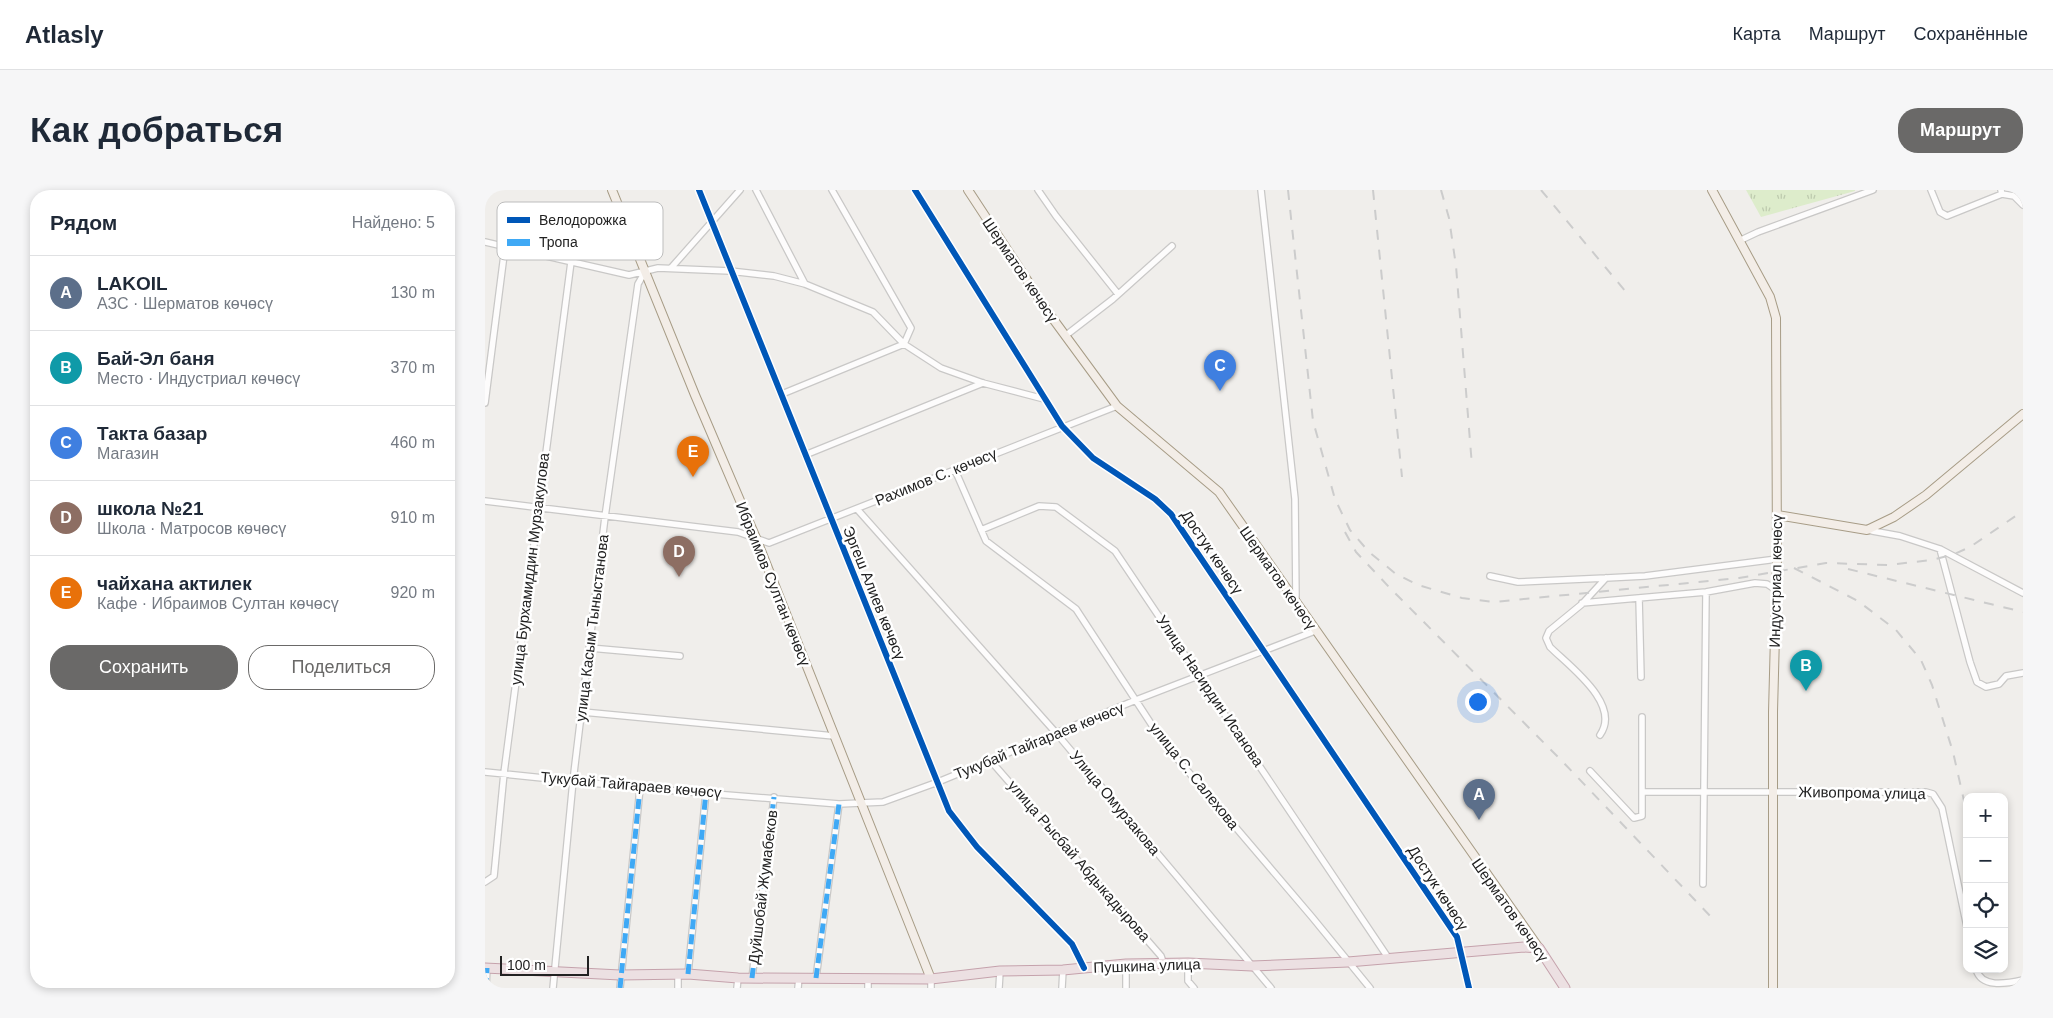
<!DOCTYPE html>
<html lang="ru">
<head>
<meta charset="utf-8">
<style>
	:root { --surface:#fff; --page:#f6f6f7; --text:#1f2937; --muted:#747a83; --line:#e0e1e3; --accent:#6a6968 }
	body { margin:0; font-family:Helvetica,sans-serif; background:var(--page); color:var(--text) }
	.controls { position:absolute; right:15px; bottom:15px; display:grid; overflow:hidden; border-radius:10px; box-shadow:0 2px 8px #0003 }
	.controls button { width:45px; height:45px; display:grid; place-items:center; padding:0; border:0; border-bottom:1px solid var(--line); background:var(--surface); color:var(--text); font:25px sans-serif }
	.scale { position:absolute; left:15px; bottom:12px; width:89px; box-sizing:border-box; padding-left:5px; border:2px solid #222; border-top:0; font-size:14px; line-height:18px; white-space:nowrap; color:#222; -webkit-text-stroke:4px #fff; paint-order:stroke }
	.you { position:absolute; left:992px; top:511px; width:18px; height:18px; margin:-12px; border:4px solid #fff; border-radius:50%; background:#1a73e8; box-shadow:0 0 0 8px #1a73e833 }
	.badge { display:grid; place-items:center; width:32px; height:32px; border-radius:50%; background:var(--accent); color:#fff; font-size:16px; font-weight:700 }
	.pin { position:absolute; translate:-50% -41px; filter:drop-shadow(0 1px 2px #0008) }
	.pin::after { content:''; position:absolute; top:26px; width:18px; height:15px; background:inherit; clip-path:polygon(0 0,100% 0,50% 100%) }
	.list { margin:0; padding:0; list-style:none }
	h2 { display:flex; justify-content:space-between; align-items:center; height:65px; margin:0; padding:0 20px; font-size:21px }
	h2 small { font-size:16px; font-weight:400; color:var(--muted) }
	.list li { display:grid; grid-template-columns:32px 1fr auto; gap:15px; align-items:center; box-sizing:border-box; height:75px; padding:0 20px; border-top:1px solid var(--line) }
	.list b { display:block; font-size:19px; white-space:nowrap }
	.list p { margin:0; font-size:16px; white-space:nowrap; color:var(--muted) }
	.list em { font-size:16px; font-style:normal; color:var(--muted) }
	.actions { display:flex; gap:10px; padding:15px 20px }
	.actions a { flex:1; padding:11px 0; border:1px solid var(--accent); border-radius:20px; text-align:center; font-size:18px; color:var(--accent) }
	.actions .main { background:var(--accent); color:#fff }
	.icon { flex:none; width:28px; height:28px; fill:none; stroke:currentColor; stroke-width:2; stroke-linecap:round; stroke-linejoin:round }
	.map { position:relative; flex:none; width:1538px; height:798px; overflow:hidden; border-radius:20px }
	header { display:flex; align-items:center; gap:30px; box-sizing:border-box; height:70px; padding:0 25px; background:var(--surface); border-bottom:1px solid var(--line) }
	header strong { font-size:24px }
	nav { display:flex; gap:28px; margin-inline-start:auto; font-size:18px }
	.intro { display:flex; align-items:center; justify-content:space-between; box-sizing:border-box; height:120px; padding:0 30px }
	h1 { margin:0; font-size:35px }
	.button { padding:12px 22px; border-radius:20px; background:var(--accent); color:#fff; font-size:18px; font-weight:700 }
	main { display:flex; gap:30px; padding:0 30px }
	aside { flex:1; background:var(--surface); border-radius:20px; box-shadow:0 2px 8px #0003 }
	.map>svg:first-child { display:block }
	.grass { fill:url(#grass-tufts) }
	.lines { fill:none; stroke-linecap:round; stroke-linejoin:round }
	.minor-casing { stroke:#c9c8c7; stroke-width:8 }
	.major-casing { stroke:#a79c86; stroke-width:10 }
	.highway-casing { stroke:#c5a2ac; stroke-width:11 }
	.minor { stroke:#fdfcfc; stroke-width:5.5 }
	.major { stroke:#f3ede7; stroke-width:8 }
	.highway { stroke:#ece0e2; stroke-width:9 }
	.rail { stroke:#ccc; stroke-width:2; stroke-dasharray:10 10; stroke-linecap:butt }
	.quiet { stroke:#3fa9f5; stroke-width:5; stroke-dasharray:10 5; stroke-linecap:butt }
	.cycleway-casing { stroke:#fff; stroke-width:9 }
	.cycleway { stroke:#0057b8; stroke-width:6 }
	.labels { text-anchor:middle; stroke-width:5; stroke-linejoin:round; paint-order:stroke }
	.street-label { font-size:15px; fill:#222; stroke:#fff }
	.key { fill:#fff; stroke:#bdbdbd; stroke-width:1 }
	.key-label { font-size:14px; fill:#222 }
</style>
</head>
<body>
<header>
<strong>Atlasly</strong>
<nav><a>Карта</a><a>Маршрут</a><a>Сохранённые</a></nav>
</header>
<div class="intro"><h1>Как добраться</h1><a class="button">Маршрут</a></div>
<main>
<aside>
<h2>Рядом<small>Найдено: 5</small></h2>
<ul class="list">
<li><span class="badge" style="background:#5c6f8a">A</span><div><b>LAKOIL</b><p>АЗС · Шерматов көчөсү</p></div><em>130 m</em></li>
<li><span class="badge" style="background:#0f9aa8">B</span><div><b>Бай-Эл баня</b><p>Место · Индустриал көчөсү</p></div><em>370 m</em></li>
<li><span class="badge" style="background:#3f7fe0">C</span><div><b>Такта базар</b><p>Магазин</p></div><em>460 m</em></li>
<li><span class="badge" style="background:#8d6e63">D</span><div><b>школа №21</b><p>Школа · Матросов көчөсү</p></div><em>910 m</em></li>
<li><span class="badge" style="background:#e8710a">E</span><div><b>чайхана актилек</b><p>Кафе · Ибраимов Султан көчөсү</p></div><em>920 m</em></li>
</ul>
<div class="actions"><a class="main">Сохранить</a><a>Поделиться</a></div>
</aside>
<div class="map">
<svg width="1538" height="798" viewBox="0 0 1538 798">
	<defs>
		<pattern id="grass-tufts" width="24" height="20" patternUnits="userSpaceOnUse" patternTransform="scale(1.25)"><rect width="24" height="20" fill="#ddeccb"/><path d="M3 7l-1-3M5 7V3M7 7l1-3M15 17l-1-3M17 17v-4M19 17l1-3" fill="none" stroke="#bdcaae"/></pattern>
	</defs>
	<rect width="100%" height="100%" fill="#f0eeeb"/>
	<!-- grass -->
	<path class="grass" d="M1261,0h109v1l-94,26z"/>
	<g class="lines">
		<defs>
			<path id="minor" d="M214,0l250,621 28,36 95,97 12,24
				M271,0l49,94
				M430,0l147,236 31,32 62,41 16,15 286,423 12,51
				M553,0l18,26 62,78
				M776,0l34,309 1,102
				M1446,0l9,22 7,4 55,-22
				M1516,0l1,4 12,2 9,9
				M1256,50l17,-8 115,-42
				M0,52l144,33 29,-7 72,3 44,5 31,8 68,28 31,32 37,24 42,15 61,16
				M186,78l69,-78
				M580,146l48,-37 59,-53
				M297,204l122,-50 7,-16 -79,-138
				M0,213l20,-156
				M320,265l178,-72
				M470,280l31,71 90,68 87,133 149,175 58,71
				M0,311l253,31 31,11 348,-137
				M372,319l200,225 214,254
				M496,340l58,-24 17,1 59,44 274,408
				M1382,340l33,6 40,13 83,44
				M1455,359l30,113 7,20 9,5 13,-3 7,-8 17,-3
				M1005,386l28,6 88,-4 39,-2 132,-17
				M1154,408l2,79
				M1097,413l124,-11 49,-9 12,1 9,6
				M105,458l90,8
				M98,522l251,24
				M1115,545c22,-31 -31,-69 -50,-88l-4,-9 3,-7 33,-27 24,-26
				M505,570l171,196 3,9
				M1105,581l44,47 8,-2v-99
				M0,582l155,16 199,16 44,-2 55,-20 198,-82 179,-69
				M1158,602h283l7,2 9,14 25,119
				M0,692l9,-6 10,-103 67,-511
				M1218,694l3,-292
				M703,773v18l6,7
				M1491,779c5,19 29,15 47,11
				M203,784l18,-182
				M267,788l22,-181
				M331,788l23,-174
				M1,798l1,-20
				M68,798l20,-207 32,-264 33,-233 8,-14
				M135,798l20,-200
				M193,798v-13
				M252,798l1,-10
				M313,798l1,-11
				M383,798v-10
				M446,798v-9
				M514,798l1,-17
				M577,798l1,-18
				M641,798v-24"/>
			<path id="major" d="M127,0l83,205 61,143 175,441
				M483,0l80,122 69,94 102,86 320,456
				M1227,0l58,107 6,21 1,241 -4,153v276
				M1292,325l90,15 27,-13 32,-22 97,-81"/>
			<path id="highway" d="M0,778l135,7 68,-1 50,4 193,1 69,-8 63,-1 63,-6 62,-1 64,3 96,-4 176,-15 15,1 26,40"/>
		</defs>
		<!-- minor casing -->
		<use href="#minor" class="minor-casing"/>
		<!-- major casing -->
		<use href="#major" class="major-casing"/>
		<!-- highway casing -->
		<use href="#highway" class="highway-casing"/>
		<!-- minor -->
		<use href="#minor" class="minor"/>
		<!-- major -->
		<use href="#major" class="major"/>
		<!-- highway -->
		<use href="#highway" class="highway"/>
		<!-- rail -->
		<path class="rail" d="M803,0l25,231 22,78 15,31 19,22 27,22 22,11 44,13 32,4 245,-24 87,-15 62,2 43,-5 21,-5 18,-8 53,-36
			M888,0l29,287
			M956,0l8,28 7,48 16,200
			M1056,0l85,102
			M860,342l11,20 33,35 172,173 154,161
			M1309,378l64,33 38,29 25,30 11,25 21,67 14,62
			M1363,379l175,43
			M1519,775l1,1"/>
		<!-- quiet -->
		<path class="quiet" d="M203,784l18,-182
			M267,788l22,-181
			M331,788l23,-174
			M1,798l1,-20
			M135,798l20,-200"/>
		<defs>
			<path id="cycleway" d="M214,0l250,621 28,36 95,97 12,24
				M430,0l147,236 31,32 62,41 16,15 286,423 12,51"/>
		</defs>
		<!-- cycleway casing -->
		<use href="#cycleway" class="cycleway-casing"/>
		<!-- cycleway -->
		<use href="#cycleway" class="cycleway"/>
	</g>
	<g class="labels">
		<!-- street labels -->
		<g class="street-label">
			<text transform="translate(535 80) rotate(56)" y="5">Шерматов көчөсү</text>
			<text transform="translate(451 287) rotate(-22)" y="5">Рахимов С. көчөсү</text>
			<text transform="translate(727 362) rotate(56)" y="5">Достук көчөсү</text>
			<text transform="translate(45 379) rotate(-83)" y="5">улица Бурхамиддин Мурзакулова</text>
			<text transform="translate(793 388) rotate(55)" y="5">Шерматов көчөсү</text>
			<text transform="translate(1291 391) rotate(-89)" y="5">Индустриал көчөсү</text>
			<text transform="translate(288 394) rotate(68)" y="5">Ибраимов Султан көчөсү</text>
			<text transform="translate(389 403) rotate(68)" y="5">Эргеш Алиев көчөсү</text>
			<text transform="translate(107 438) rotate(-83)" y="5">улица Касым Тыныстанова</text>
			<text transform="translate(725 501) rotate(56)" y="5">Улица Насирдин Исанова</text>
			<text transform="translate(554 551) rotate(-22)" y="5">Тукубай Тайгараев көчөсү</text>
			<text transform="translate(709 586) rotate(51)" y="5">улица С. Салехова</text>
			<text transform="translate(146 595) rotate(5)" y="5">Тукубай Тайгараев көчөсү</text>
			<text transform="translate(1377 603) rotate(1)" y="5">Живопрома улица</text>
			<text transform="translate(630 613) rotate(50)" y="5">Улица Омурзакова</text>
			<text transform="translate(594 671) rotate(49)" y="5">улица Рысбай Абдыкадырова</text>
			<text transform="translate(278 697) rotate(-83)" y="5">Дуйшобай Жумабеков</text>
			<text transform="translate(953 698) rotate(57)" y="5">Достук көчөсү</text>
			<text transform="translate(1025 720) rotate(55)" y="5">Шерматов көчөсү</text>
			<text transform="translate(662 776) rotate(-2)" y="5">Пушкина улица</text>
		</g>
	</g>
	<!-- legend -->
	<rect x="12" y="12" width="166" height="58" rx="8" class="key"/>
	<rect x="22" y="27" width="23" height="6" fill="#0057b8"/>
	<rect x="22" y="49" width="23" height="7" fill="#3fa9f5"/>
	<g class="key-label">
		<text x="54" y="35">Велодорожка</text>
		<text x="54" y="57">Тропа</text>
	</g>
</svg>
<div class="controls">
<button>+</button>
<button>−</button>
<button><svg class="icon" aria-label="locate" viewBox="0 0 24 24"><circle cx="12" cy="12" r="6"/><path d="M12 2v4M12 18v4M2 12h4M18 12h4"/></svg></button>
<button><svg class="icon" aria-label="layers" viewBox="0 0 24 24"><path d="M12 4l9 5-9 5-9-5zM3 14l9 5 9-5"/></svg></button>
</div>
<div class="scale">100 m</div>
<div class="you"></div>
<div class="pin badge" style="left:994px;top:630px;background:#5c6f8a">A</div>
<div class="pin badge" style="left:1321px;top:501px;background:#0f9aa8">B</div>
<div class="pin badge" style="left:735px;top:201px;background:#3f7fe0">C</div>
<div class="pin badge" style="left:194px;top:387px;background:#8d6e63">D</div>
<div class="pin badge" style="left:208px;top:287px;background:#e8710a">E</div>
</div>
</main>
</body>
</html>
